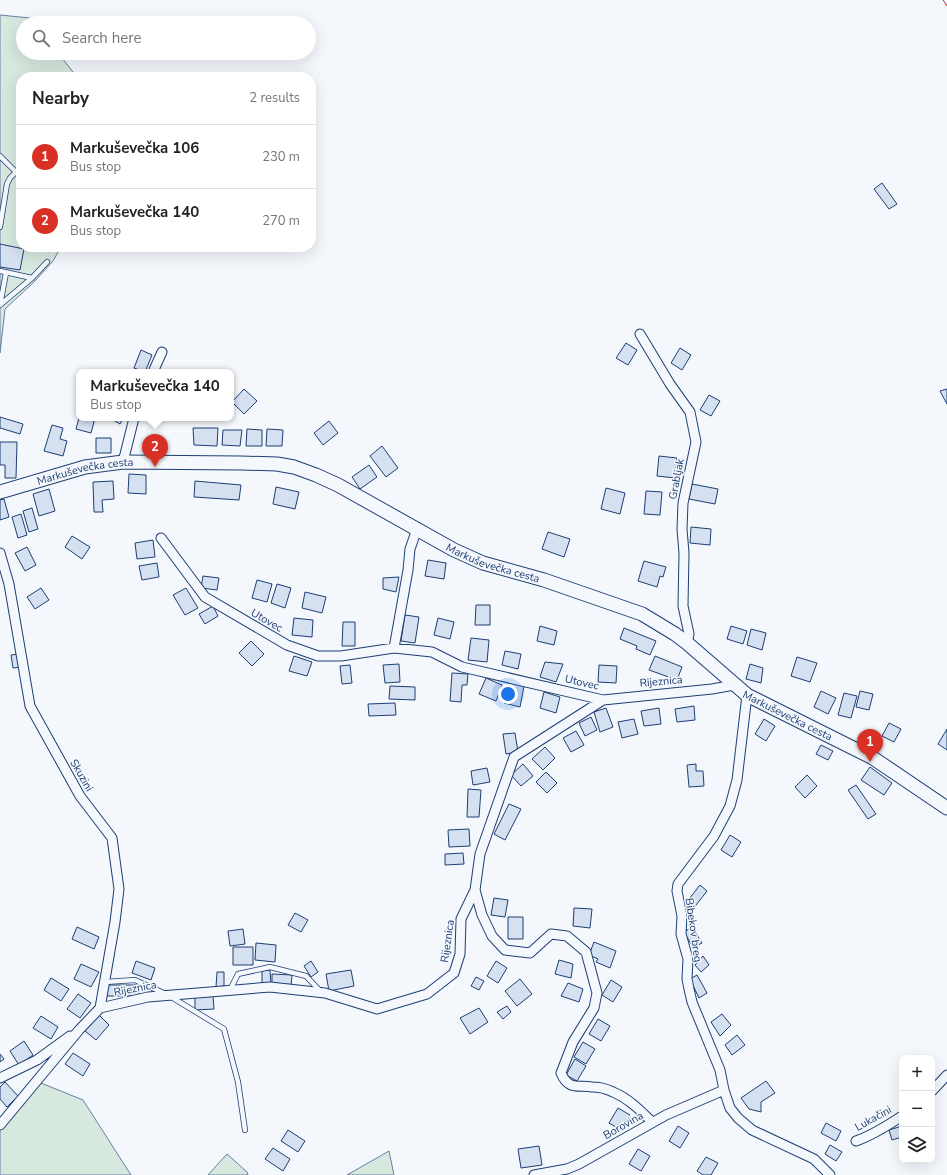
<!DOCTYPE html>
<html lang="en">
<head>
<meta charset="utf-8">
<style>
	:root { --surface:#fff; --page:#f6f6f6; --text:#222; --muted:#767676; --line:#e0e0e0; --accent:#d93025 }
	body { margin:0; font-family:"Nunito Sans",sans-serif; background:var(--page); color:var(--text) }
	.controls { position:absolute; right:12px; bottom:12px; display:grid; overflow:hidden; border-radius:8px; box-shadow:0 4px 16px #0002 }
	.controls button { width:36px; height:36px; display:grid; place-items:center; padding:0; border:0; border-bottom:1px solid var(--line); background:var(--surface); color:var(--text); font:20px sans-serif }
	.you { position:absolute; left:508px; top:694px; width:14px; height:14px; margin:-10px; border:3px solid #fff; border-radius:50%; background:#1a73e8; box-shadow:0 0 0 6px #1a73e833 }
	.badge { display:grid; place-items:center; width:26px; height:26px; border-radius:50%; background:var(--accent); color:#fff; font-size:13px; font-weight:700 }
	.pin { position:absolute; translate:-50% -33px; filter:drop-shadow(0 1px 2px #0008) }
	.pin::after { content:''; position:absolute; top:21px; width:14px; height:12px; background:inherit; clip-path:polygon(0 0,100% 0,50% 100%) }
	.popup { position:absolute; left:76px; top:369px; width:158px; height:52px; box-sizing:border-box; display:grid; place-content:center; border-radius:8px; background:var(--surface); filter:drop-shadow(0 1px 3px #0005); font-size:13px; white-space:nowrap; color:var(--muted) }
	.popup b { font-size:15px; color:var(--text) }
	.popup::after { content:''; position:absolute; left:50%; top:100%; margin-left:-8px; border:8px solid transparent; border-top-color:var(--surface) }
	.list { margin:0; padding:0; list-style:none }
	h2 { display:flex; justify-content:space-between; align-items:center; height:52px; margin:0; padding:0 16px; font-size:17px }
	h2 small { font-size:13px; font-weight:400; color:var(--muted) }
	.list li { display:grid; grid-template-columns:26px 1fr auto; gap:12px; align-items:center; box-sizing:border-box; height:64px; padding:0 16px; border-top:1px solid var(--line) }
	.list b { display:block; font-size:15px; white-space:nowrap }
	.list p { margin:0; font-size:13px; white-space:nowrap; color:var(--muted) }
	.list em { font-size:13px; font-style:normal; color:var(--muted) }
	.icon { flex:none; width:22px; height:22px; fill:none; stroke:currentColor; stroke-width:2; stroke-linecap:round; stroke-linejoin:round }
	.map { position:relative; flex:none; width:947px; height:1175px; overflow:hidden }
	.search { position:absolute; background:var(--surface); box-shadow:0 4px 16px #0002; left:16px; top:16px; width:300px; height:44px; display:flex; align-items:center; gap:10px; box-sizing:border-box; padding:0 14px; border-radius:22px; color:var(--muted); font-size:15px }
	.panel { position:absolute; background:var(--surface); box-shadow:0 4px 16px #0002; left:16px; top:72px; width:300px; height:180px; border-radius:16px }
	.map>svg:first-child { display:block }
	.green { fill:#d7e8df; stroke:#687fa3 }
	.building { fill:#d5e0f0; stroke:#1d3f73 }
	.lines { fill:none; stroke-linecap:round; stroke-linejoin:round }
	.service-casing { stroke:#1d3f73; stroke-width:6 }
	.minor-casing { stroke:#1d3f73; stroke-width:11 }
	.secondary-casing { stroke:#1d3f73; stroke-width:15 }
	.service { stroke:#f4f7fb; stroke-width:4.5 }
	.minor { stroke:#f4f7fb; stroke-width:9 }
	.secondary { stroke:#f4f7fb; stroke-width:13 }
	.power { stroke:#c62828; stroke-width:1; stroke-dasharray:14 3 2 3; stroke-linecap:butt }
	.labels { text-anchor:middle; stroke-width:3; stroke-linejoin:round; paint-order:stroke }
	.street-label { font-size:11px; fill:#1d3f73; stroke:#f4f7fb }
</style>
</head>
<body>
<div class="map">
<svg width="947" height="1175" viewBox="0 0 947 1175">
	<rect width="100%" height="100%" fill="#f4f7fb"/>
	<!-- green -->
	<path class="green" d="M0,15l30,3 4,5h-11v30h35l19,24h-56v85l-5,5 5,4v76h40l-8,14 -19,21 -29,27 -5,44z
		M36,1081l47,19 48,75h-131v-52z
		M389,1151l5,24h-47z
		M227,1154l20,18 1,3h-40z"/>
	<!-- building -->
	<path class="building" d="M882,183l15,21 -8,5 -15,-20z
		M0,244l24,5 -4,21 -20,-3z
		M626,343l11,7 -9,15 -12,-7z
		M680,348l11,7 -9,15 -11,-7z
		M141,350l11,5 -7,17 -11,-4z
		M244,389l13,12 -13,13 -12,-12z
		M947,389v15l-7,-13z
		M709,395l11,6 -9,15 -11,-6z
		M0,417l23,7 -3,10 -20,-6z
		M79,418h16l-4,15 -15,-4z
		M110,418h13l-3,6z
		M329,421l9,12 -15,12 -9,-12z
		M52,425l11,3 -3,11 7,2 -4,15 -19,-5z
		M193,428h25l-1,18 -23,-1z
		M247,429l15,1v16h-16z
		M267,429l16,1 -1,16h-16z
		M223,430h19l-2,16 -18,-1z
		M96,438h15v15h-15z
		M0,442h17l-1,36h-11v-13h-5z
		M382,446l16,22 -12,9 -16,-21z
		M659,456l18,2 -2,20 -18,-2z
		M369,465l8,12 -17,12 -8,-12z
		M129,474l17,1v19l-18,-1z
		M113,481l1,18 -12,1 1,12h-9l-1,-30z
		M195,481l46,4 -2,15 -45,-3z
		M692,484l26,5 -3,15 -26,-5z
		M276,487l23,5 -4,17 -22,-5z
		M606,488l19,5 -5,21 -19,-5z
		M49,489l6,22 -16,5 -6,-22z
		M646,491l16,1 -2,23 -16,-1z
		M4,499l5,18 -9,3v-20z
		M32,508l6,21 -9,3 -6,-21z
		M21,514l6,21 -9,3 -6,-21z
		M691,527l20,2 -1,16 -20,-2z
		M548,532l22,7 -6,18 -22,-8z
		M72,536l18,11 -8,12 -17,-12z
		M153,540l2,17 -18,2 -2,-16z
		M27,547l9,18 -11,6 -10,-18z
		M428,560l18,3 -2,16 -19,-3z
		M644,561l22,6 -3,10 -3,-1 -3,11 -19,-6z
		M157,563l2,14 -17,3 -3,-14z
		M203,576l16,2 -2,12 -16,-2z
		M399,577l-3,15 -13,-3v-11z
		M257,580l15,4 -5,18 -15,-4z
		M277,584l14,4 -6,20 -14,-5z
		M41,588l8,12 -14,9 -8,-12z
		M186,588l12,20 -13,7 -12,-20z
		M305,592l21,5 -4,16 -20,-5z
		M476,605h14v20h-15z
		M213,606l5,10 -13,8 -6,-10z
		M405,615l14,2 -4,26 -14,-2z
		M294,618l19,2 -1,17 -20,-2z
		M438,618l16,4 -4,17 -16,-4z
		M343,622h12v24h-13z
		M540,626l17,5 -3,14 -17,-4z
		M731,626l16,5 -4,13 -16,-5z
		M624,628l32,13 -6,14 -14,-6 1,-3 -17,-7z
		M751,629l15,4 -4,17 -15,-5z
		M471,638l18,2 -2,22 -19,-2z
		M251,641l13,13 -12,12 -13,-13z
		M505,651l16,3 -3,15 -16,-4z
		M19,654l3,13 -9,1 -2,-13z
		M294,656l18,6 -5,14 -18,-5z
		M655,656l27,11 -5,13 -28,-10z
		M797,657l20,6 -7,19 -19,-6z
		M545,662l18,2 -7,18 -16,-5z
		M399,664l1,18 -15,1 -2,-18z
		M750,664l13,4 -2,15 -15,-4z
		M350,665l2,18 -10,1 -2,-18z
		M599,665l18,1 -1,17 -18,-1z
		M452,673l16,1 -1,11h-5l-1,17 -11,-1z
		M486,678l16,7 -6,16 -17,-7z
		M509,682l15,4 -4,21 -16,-4z
		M390,686l25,1v13l-26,-1z
		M821,691l15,7 -8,16 -14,-7z
		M860,691l13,3 -4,16 -13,-3z
		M544,692l16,5 -4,16 -16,-5z
		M844,693l13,3 -6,22 -13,-3z
		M395,703l1,12 -27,1 -1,-12z
		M694,706l1,14 -18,2 -2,-13z
		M606,708l7,19 -13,5 -6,-20z
		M659,708l2,16 -17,2 -3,-15z
		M591,717l6,13 -12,6 -6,-13z
		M634,719l4,15 -16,4 -4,-16z
		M764,719l11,7 -9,15 -11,-7z
		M889,723l12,6 -7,13 -12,-6z
		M947,729v21l-9,-6z
		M576,731l8,14 -13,7 -8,-14z
		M515,733l3,19 -12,2 -3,-20z
		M821,745l12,6 -5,9 -12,-6z
		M545,747l10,11 -12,12 -11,-11z
		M523,764l10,12 -12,10 -10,-11z
		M696,764v7h7l1,15 -15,1 -2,-22z
		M870,767l22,16 -8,12 -23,-15z
		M487,768l3,14 -17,3 -2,-14z
		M546,772l11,11 -10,10 -11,-11z
		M807,775l10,11 -12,12 -10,-11z
		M856,785l20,29 -8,5 -20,-29z
		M468,789l13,1 -2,27h-12z
		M509,804l12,5 -16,31 -11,-6z
		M469,829l1,17 -21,1 -1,-17z
		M730,835l11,7 -9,15 -11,-7z
		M463,853l1,11 -19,1v-11z
		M700,885l7,6 -18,23 -7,-6z
		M494,898l14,2 -3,17 -14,-2z
		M574,908l18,1 -2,19 -17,-2z
		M295,913l13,7 -7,12 -13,-7z
		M508,917h15v22h-15z
		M77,927l22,10 -5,12 -22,-10z
		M692,927l10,16 -6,3 -2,-4 -3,2 -7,-12z
		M243,929l2,15 -15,2 -2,-15z
		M594,942l22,9 -6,17 -14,-6 2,-3 -9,-4z
		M256,943l20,2 -1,17 -20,-2z
		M233,947h20v18h-20z
		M703,956l6,9 -8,7 -6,-7z
		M559,960l14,4 -2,14 -16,-4z
		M136,961l19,7 -4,12 -19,-7z
		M311,961l7,11 -7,5 -7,-11z
		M496,961l11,7 -9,15 -11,-7z
		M81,964l18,8 -8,15 -17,-8z
		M270,970l1,16h-9v-15z
		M351,970l3,16 -25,5 -3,-17z
		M217,972h7v14l-8,1z
		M272,974l20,1 -1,11 -19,-1z
		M697,975l10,18 -8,5 -9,-19z
		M476,977l8,4 -5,9 -8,-4z
		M51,978l18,11 -8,12 -17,-11z
		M520,979l12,15 -15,12 -12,-15z
		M611,980l11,7 -9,15 -11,-7z
		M568,983l15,6 -4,13 -18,-6z
		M106,985h33v11h-33z
		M78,994l13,9 -11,15 -13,-9z
		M213,996l1,13 -19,1v-13z
		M507,1006l4,6 -8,7 -6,-7z
		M479,1008l9,14 -18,12 -10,-16z
		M722,1014l9,11 -11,11 -9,-14z
		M99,1015l10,10 -13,15 -11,-9z
		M41,1016l17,11 -7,12 -18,-11z
		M598,1019l12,7 -9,15 -12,-7z
		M737,1035l8,10 -13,10 -7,-10z
		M24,1041l9,14 -14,10 -9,-14z
		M583,1042l12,7 -9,15 -12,-7z
		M73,1053l17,11 -7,12 -18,-12z
		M0,1054l4,5 -4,3z
		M575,1059l11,7 -9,15 -11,-6z
		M766,1081l9,12 -14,9v10l-12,-3 -8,-11z
		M5,1082l13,14 -11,11 -7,-8v-12z
		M618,1108l12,7 -9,15 -12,-7z
		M826,1123l15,8 -5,10 -15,-8z
		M678,1126l11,7 -9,15 -11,-7z
		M902,1126v11l-10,3 -3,-10z
		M288,1130l17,11 -7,11 -17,-11z
		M830,1145l12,7 -6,9 -11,-7z
		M539,1146l3,19 -21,3 -3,-19z
		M273,1148l17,11 -7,12 -18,-12z
		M638,1149l12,7 -9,15 -12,-7z
		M706,1157l12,6 -7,12h-8l-6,-4z"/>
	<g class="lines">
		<defs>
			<path id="service" d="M0,156l21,21
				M0,227l7,-43 3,-6 6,-6
				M0,271l32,7
				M0,305l32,-27 15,-16
				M0,305l6,-32
				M105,982l30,-2 33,15 56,34 14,53 7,48
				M230,990l8,-16 32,-7 36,9 15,16"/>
			<path id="minor" d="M640,334l30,50 20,28 6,30 -13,61 -1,26 2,24 -1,53 6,28 -2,9
				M153,372l9,-20
				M123,462l11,-44
				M161,538l44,59 82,48 31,11h23l53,-8 38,4 30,15 141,33
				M0,553l9,31 21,122 50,90 32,42 7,51 -4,33 -15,86
				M394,648l14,-78 2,-21 7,-20
				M747,695l-10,85 -7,26 -16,30 -36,48 -1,7 5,25 -1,18 7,25 -1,20 2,10 3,13 28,68 4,20 6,18 8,10 14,12 62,29 16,16
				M475,890l7,25 10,21 13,14 25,3 21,-19 16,2 19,16 11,41 -3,15 -21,34 -12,31c7,17 16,12 31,14 6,0 15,2 21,5 15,6 28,19 39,30
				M0,1078l37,-18 33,-24
				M932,1091l15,-16
				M0,1125l79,-95 21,-22 48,-11 122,-10 55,6 52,16 50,-15 27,-21 6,-19 1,-35 14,-29 5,-36 34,-97 89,-57 109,-11 22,-4
				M856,1141c17,-6 31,-15 46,-25
				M534,1175l33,-6 12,-5 87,-49 58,-25"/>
			<g id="secondary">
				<path id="s1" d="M0,492l85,-25 38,-5 118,1 36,1 17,3 22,8 22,10 116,65 29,13 61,17 98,34 33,20 12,9 60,52 126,63 74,50"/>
			</g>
		</defs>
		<!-- service casing -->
		<use href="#service" class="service-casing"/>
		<!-- minor casing -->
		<use href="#minor" class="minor-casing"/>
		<!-- secondary casing -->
		<use href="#secondary" class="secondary-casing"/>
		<!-- service -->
		<use href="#service" class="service"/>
		<!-- minor -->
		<use href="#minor" class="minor"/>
		<!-- secondary -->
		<use href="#secondary" class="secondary"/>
		<!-- power -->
		<path class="power" d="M943,0l4,6"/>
	</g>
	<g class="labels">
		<!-- street labels -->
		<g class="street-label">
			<text dy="4" stroke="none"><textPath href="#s1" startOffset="88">Markuševečka cesta</textPath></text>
			<text transform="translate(676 479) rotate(-79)" y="4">Grabljak</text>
			<text dy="4" stroke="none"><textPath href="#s1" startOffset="520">Markuševečka cesta</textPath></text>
			<text transform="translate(267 620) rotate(30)" y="4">Utovec</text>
			<text transform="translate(661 681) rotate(-5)" y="4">Rijeznica</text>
			<text transform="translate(582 682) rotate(13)" y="4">Utovec</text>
			<text dy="4" stroke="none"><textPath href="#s1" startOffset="856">Markuševečka cesta</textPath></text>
			<text transform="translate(82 775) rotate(60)" y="4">Skuzini</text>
			<text transform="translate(694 930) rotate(82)" y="4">Bibekov breg</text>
			<text transform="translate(447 941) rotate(-82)" y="4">Rijeznica</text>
			<text transform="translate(135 988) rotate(-11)" y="4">Rijeznica</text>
			<text transform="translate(873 1118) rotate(-29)" y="4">Lukačini</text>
			<text transform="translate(623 1125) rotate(-30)" y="4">Borovina</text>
		</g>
	</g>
</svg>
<div class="controls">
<button>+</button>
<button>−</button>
<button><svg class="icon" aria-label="layers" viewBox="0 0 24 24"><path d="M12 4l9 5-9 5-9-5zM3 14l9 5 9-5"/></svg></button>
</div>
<div class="you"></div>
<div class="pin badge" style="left:870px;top:762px">1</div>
<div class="pin badge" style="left:155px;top:467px">2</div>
<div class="popup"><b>Markuševečka 140</b>Bus stop</div>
<div class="search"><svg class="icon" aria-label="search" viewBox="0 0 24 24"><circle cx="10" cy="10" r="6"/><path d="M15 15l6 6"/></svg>Search here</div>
<section class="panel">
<h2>Nearby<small>2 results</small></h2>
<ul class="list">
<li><span class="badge">1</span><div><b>Markuševečka 106</b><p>Bus stop</p></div><em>230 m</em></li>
<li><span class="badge">2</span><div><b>Markuševečka 140</b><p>Bus stop</p></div><em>270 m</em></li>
</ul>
</section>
</div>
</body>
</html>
